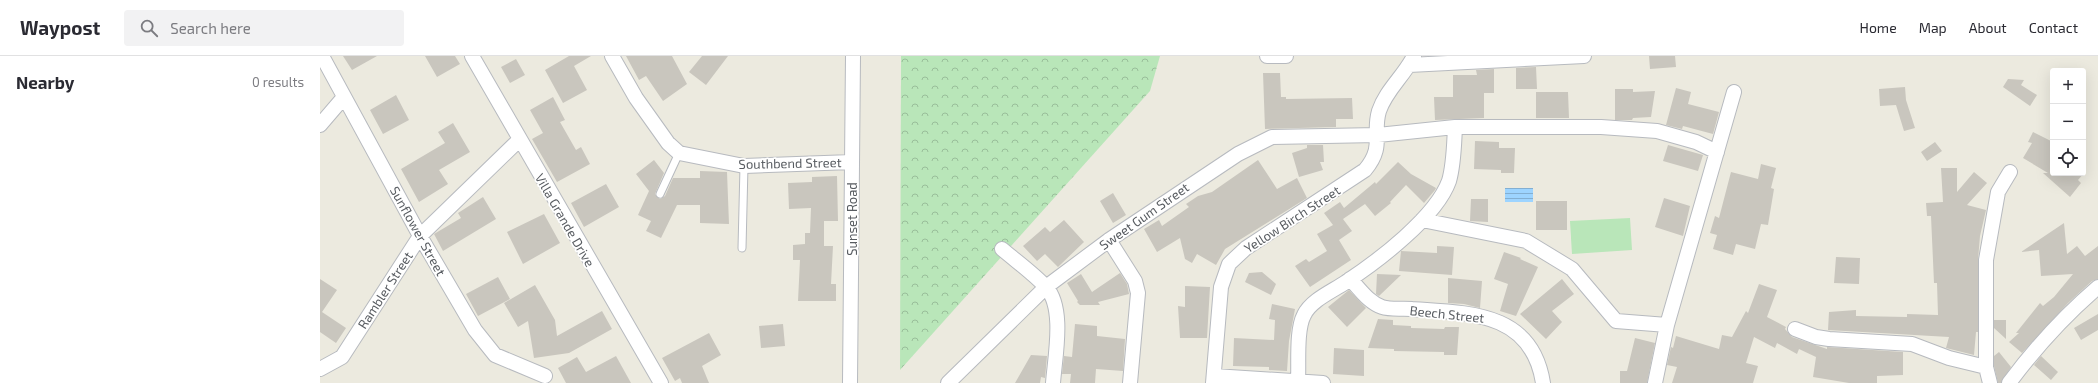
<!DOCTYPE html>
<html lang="en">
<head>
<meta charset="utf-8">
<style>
	:root { --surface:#fff; --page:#f2f2f3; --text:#2b2b33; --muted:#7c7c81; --line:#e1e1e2 }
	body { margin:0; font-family:"Exo 2",sans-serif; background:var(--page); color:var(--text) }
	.controls { position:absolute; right:12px; top:12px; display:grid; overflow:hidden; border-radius:4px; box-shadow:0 4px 16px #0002 }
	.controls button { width:36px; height:36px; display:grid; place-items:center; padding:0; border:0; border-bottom:1px solid var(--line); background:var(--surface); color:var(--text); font:20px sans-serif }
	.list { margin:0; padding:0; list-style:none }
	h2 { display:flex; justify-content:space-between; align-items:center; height:52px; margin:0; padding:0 16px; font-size:17px }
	h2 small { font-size:13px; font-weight:400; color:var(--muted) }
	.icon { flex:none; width:22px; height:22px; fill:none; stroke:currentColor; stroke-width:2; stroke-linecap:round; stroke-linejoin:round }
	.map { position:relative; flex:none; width:1778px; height:327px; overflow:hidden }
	header { display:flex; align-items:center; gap:24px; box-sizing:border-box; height:56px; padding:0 20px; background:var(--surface); border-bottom:1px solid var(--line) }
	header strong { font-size:19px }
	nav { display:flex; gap:22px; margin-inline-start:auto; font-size:14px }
	.search { width:280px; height:36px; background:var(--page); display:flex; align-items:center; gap:10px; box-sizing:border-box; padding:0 14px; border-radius:4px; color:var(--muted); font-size:15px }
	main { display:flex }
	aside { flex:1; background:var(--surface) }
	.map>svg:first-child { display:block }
	.green { fill:#b9e6b9 }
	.forest { fill:url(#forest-crowns) }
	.water { fill:url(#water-rules) }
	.building { fill:#c9c6be }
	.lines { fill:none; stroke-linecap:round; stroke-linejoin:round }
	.lane-casing { stroke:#b7babf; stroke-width:9 }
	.street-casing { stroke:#b7babf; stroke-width:16 }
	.lane { stroke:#fff; stroke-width:7 }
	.street { stroke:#fff; stroke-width:14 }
	.labels { text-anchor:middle; stroke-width:3.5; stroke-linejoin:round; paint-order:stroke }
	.street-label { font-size:13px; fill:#585c61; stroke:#fff }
</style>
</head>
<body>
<header>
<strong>Waypost</strong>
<div class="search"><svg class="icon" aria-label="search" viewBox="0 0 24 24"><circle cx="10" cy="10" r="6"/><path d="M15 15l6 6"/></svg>Search here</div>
<nav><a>Home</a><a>Map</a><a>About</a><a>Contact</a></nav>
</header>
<main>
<aside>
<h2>Nearby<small>0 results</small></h2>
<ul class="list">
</ul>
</aside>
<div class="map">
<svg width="1778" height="327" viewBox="0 0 1778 327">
	<defs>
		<pattern id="forest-crowns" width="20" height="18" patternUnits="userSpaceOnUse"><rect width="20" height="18" fill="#b9e6b9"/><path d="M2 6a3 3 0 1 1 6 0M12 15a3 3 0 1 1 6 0" fill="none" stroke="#99be9a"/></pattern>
		<pattern id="water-rules" width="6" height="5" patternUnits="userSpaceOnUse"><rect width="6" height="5" fill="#9dd4ff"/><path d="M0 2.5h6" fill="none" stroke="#83afd2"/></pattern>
	</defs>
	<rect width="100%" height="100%" fill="#eceadf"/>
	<!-- green -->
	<path class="green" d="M1310,162l2,32 -60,4 -2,-33z"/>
	<!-- forest -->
	<path class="forest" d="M581,0h259l-10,35 -250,279z"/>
	<!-- water -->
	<path class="water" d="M1185,132h28v14h-28z"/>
	<!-- building -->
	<path class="building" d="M23,0h34l-25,14z
		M105,0h30l5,8 -23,13z
		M249,0h22l-17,10 13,24 -24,13 -18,-33z
		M306,0h46l15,28 -24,17 -17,-25 -7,4z
		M382,0h26l-22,29 -17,-13z
		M1329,0h26l1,11 -26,2z
		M196,3l9,16 -15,8 -9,-16z
		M1216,11l1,22h-21v-21z
		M1174,13v24h-10v25l-49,2 -1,-23h19v-22h24l-1,-5z
		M943,17h17l1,24h5v2l66,-1 1,21h-17v8l-71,2z
		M1688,23l16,1 -3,5 16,10 -7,11 -27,-19z
		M1585,31l1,13 9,28 -11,3 -8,-26 -16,1 -1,-17z
		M1356,32l15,4 -3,12 31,8 -6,22 -30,-8 -1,3 -16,-4z
		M1295,33h18v3l22,-1 -4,26 -18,1 -1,2h-17z
		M1216,36h32l1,26h-33z
		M76,39l13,25 -26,14 -13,-24z
		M233,41l12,23 -5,2 16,28 5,-3 9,17 -33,18 -25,-43 11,-6 -13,-23z
		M133,67l17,29 -31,18 9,14 -29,18 -18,-33 44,-26 -7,-11z
		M1713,76l20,10v31h31l-6,7 3,3 -11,14 -27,-24h5l-25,-15 9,-15 -4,-1z
		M1155,85l24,1v6h16l-1,25h-13v-3l-27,-1z
		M1615,86l7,9 -15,10 -6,-9z
		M987,89h16l1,17h-4l3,8 -24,7 -7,-24 15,-5z
		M1348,89l35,10 -5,16 -35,-10z
		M334,104l10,13 -9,21 5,5 5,-3 8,-18h27v-7l27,1 2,52 -29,-1v-18h-23l-16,33 -15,-7 5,-10 -13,-6 11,-24 -13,-17z
		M938,104l19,29 20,-11 10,20 -82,51 -9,16 -19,-11 -5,9 -7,-4 -5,-21 -23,14 -13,-23 15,-9 3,6 27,-19 -3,-3 12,-8 14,-4z
		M1078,106l13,12 25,14 -1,2 -11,13 -18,-18 -16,17 1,1 -16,13 -10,-12 -22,15 9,12 -13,9 12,20 -41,27 -15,-21 11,-7 3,3 18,-11 -10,-17 16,-9 -9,-12 16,-11 4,6 31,-26 1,2z
		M1441,108l15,4 -5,20 3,1 -6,36 -7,-1 -6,25 -19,-5 -3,11 -20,-6 4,-14 -7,-2 5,-17 4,2 12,-46 27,7z
		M1621,112h16v24l17,-20 13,11 -20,22 19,5 -6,26 -2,24v72h-2l-2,23 -28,-7 3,-11 -121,-7 1,-18 27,-2v6l51,1v-3l31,1 -1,-32h-3l-3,-67h-4l-1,-13 17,-1z
		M517,120l1,45h-14v25h9l-2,38h5v17h-38l2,-41h-7v-15l12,-1v-11h5l1,-25 -22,1 -1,-26 24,-1v-5z
		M286,128l13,23 -35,20 -13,-24z
		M793,137l13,22 -13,8 -13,-22z
		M163,141l13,22 -53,32 -9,-17 27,-16 -3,-5z
		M1344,142l26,8 -7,30 -28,-9z
		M1151,143h17v23l-18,-1z
		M1216,145h31v29h-31z
		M224,158l16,29 -37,21 -16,-32z
		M744,164l20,22 -26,25 -13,-13 -8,7 -14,-15 22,-19 5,5z
		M1744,167l3,31 10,-8 8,10 13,-10v33l-6,2 -24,22 -46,50 -13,-11 10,-9h-3l24,-30 3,3 11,-9 19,-23 -32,2 -2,-26 -18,2z
		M1117,190l17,1 -2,28 -53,-4 2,-20 36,2z
		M1184,196l17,6 -1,1 18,8 -22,49 -16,-5 8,-27 -14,-5z
		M1516,201l24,1 -1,26 -25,-1z
		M942,216l14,12 -5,11 -26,-13 4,-9z
		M800,217l7,11 2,10 -31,8 2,3h-20l-3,-3 1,-1 -11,-18 14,-9 11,18z
		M1057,218l24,1 -22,21 -3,-2z
		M178,221l12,22 -32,17 -12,-22z
		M1128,222l34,3 -2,27 -16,-4 -16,-1z
		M0,223l17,11 -15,22 24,16 -10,15 -16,-11z
		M1242,223l12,15 -22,17 10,11 -16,17 -26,-25z
		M1439,228l18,6 -10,27 19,10 -1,2 7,8 35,12v-2l76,5v23l-26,1v7h-28l-36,-6 3,-20 -17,-8 -2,5 -20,-11 -2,5 -21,-11 -8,26 12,3 -5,17h-81l5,-16 -10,-2 4,-18 2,1 3,-12 43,13 3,-14 10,2 14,-26 2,2z
		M215,229l20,35 2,16 45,-25 10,18 -43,24 -35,5 -6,-37 -10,6 -14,-24z
		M865,230l25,1 -3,51h-27l-2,-32 7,1z
		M1029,234l17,18 -19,19 -19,-20z
		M952,248l23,5 -6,32 -2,30 -18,-1v-3l-36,-1 1,-28 40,2 1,-20 -6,-1z
		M1778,258v16l-17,10 -7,-12z
		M1058,263l15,1v5l18,1v2l33,1 1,-2h14l-2,28h-13v-3l-50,-1v-2l-26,-1z
		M1674,264h12v19l-12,-11z
		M463,268l2,22 -24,2 -2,-22z
		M755,268l22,2v10l28,3 -2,32 -27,-2 -1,14h-25l1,-9h-9l2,-18 8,1z
		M389,277l12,22 -19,11 7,17h-27l-2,-5 -5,3 -13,-23z
		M1315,282l20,5 -8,40h-27v-12h7z
		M1014,292l30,2v26l-31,-2z
		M1679,296l12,15 -10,16h-3l-4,-17v-10z
		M711,299l16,1 -2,22 -4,-1 -1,6h-25z
		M296,300l15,27h-65l-8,-15 19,-11 9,15z
		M1721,300l17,16 -7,8 -17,-15z"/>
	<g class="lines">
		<defs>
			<path id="lane" d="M340,138l19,-41
				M422,192l2,-82"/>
			<path id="street" d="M2,0l98,180 55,94 20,25 50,21
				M152,0l189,327
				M292,0l24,42 32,45 11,10 65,13 108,-4
				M947,0h19
				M1089,9l175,-9
				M0,69l24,-28
				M1102,164l104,21 46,28 44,52 51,4
				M789,184l26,41 3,12 -8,90
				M682,193c14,12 31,24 44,38 19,21 9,69 7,96
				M1030,223c10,10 18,23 32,28 9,3 21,1 30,2 58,4 120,3 131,74
				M1475,273l21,8 13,2 83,5 37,14 37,9
				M0,313l22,-12 78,-121 99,-96
				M894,320l109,7
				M978,325c1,-18 -2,-51 6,-66 7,-15 29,-24 42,-33 32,-21 90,-65 103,-101 5,-17 5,-37 6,-54
				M530,327l3,-327
				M628,327l98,-96 63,-47 129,-86 34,-17 106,-2 77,-8h146l56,4 39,11 21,10
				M893,327l8,-96 8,-23 17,-16 119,-78c20,-24 7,-35 14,-59 7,-21 25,-35 35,-55
				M1335,327l12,-58 67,-233
				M1670,327l-4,-16v-107l12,-68 12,-20
				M1689,327c27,-36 55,-67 89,-96"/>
		</defs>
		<!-- lane casing -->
		<use href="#lane" class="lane-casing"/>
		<!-- street casing -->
		<use href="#street" class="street-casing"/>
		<!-- lane -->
		<use href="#lane" class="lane"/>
		<!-- street -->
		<use href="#street" class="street"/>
	</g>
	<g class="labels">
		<!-- street labels -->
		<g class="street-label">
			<text transform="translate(470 107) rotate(-1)" y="5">Southbend Street</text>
			<text transform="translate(824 160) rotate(-35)" y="5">Sweet Gum Street</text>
			<text transform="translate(532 163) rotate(-90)" y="5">Sunset Road</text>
			<text transform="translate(972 163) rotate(-33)" y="5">Yellow Birch Street</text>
			<text transform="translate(245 164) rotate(60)" y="5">Villa Grande Drive</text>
			<text transform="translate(98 175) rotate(61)" y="5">Sunflower Street</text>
			<text transform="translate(65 234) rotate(-57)" y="5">Rambler Street</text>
			<text transform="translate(1127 258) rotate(6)" y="5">Beech Street</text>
		</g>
	</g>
</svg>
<div class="controls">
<button>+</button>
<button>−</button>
<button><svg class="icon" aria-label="locate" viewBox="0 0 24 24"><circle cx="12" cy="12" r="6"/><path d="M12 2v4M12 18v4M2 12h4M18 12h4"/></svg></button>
</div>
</div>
</main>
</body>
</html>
